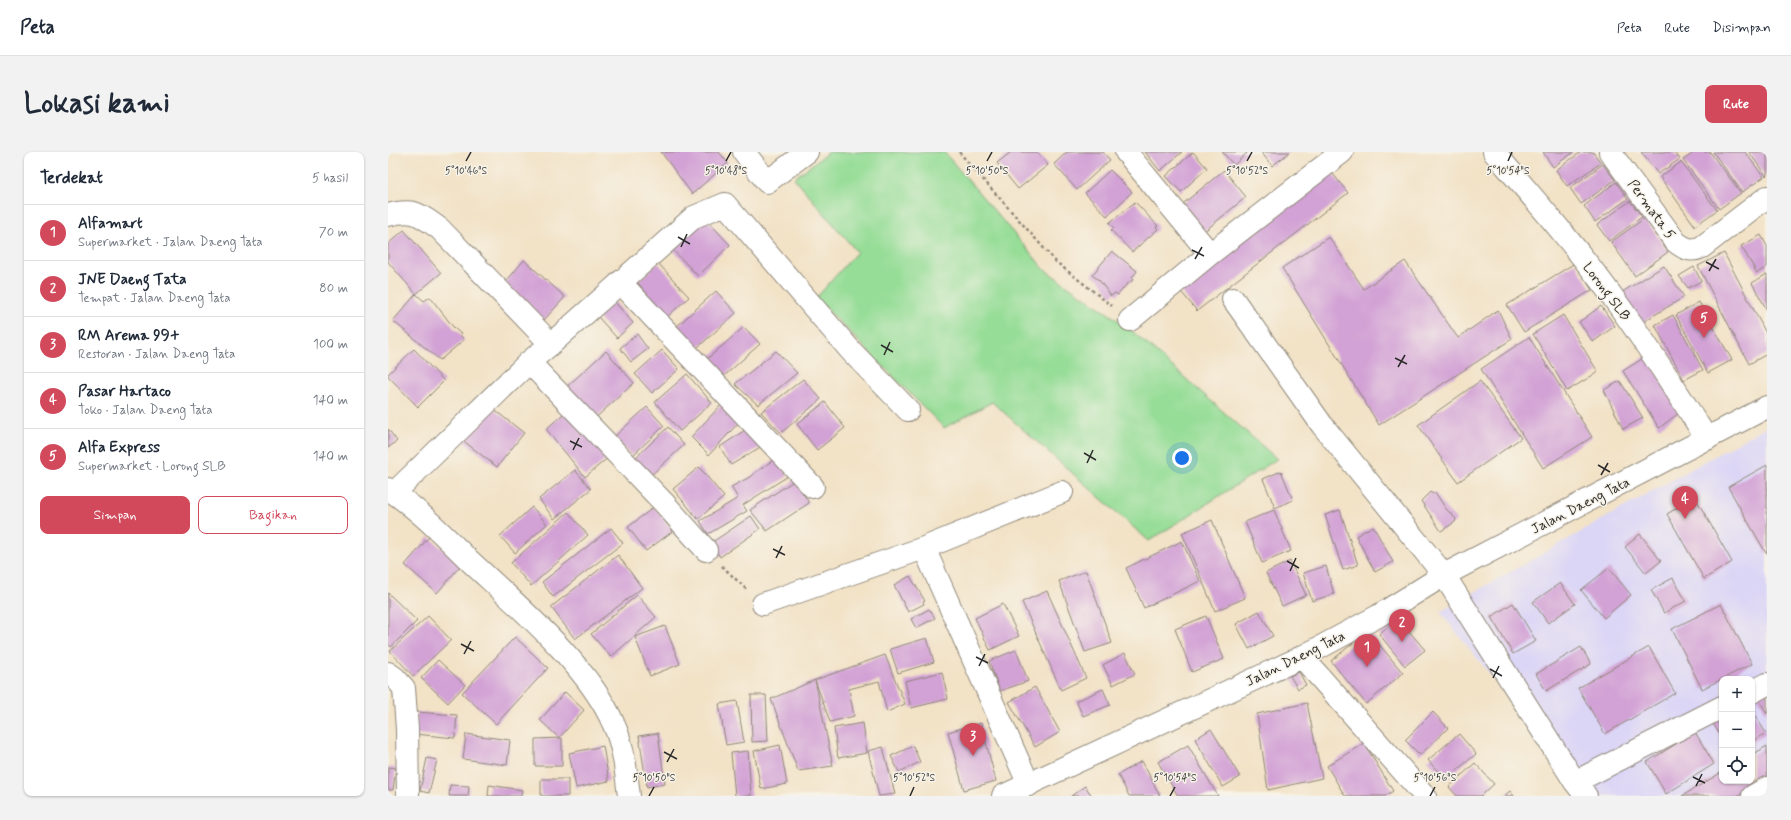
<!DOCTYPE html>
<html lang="id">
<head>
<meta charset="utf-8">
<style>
	:root { --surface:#fff; --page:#f2f2f3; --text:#1f2937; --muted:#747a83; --line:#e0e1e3; --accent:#d1495b }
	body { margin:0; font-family:Mynerve,sans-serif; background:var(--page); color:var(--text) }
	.controls { position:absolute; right:12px; bottom:12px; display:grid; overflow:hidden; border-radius:8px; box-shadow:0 1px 3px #0004 }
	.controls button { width:36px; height:36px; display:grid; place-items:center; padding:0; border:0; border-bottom:1px solid var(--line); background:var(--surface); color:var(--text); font:20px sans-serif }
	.you { position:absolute; left:794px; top:306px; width:14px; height:14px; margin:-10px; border:3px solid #fff; border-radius:50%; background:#1a73e8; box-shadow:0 0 0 6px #1a73e833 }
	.badge { display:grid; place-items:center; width:26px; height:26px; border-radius:50%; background:var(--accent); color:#fff; font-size:13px; font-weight:700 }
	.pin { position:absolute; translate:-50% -33px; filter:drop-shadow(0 1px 2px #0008) }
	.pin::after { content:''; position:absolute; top:21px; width:14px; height:12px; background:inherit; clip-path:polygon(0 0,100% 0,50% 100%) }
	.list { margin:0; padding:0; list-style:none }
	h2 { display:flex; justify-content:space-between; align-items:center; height:52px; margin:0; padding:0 16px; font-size:17px }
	h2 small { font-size:13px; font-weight:400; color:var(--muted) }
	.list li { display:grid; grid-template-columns:26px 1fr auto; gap:12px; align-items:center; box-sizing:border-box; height:56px; padding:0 16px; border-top:1px solid var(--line) }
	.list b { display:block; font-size:15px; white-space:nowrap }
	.list p { margin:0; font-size:13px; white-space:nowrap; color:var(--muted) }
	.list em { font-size:13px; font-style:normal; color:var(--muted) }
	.actions { display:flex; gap:8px; padding:12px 16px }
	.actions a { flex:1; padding:9px 0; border:1px solid var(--accent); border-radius:8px; text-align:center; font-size:14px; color:var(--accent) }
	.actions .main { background:var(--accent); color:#fff }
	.icon { flex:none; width:22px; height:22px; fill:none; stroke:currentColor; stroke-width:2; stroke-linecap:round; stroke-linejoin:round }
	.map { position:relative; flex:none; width:1379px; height:644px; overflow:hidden; border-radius:8px }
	header { display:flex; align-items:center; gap:24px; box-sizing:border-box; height:56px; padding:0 20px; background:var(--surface); border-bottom:1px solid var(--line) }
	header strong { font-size:19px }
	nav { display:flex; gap:22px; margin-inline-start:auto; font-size:14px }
	.intro { display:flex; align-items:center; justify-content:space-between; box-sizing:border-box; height:96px; padding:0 24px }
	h1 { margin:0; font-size:28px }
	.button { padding:10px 18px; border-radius:8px; background:var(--accent); color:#fff; font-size:14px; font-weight:700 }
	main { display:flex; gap:24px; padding:0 24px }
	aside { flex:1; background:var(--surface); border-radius:8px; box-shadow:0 1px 3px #0004 }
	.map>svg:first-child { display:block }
	.built { fill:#dcd6f6; fill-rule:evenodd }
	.green { fill:#96dd97; stroke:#608461 }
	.building { fill:#d2a1d5 }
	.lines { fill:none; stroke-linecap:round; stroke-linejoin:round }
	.minor-casing { stroke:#8e8678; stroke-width:24 }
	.major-casing { stroke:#8e8678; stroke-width:24 }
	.path { stroke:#8e8678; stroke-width:2.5; stroke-dasharray:3 3; stroke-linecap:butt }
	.minor { stroke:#fff; stroke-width:22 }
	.major { stroke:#fff; stroke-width:22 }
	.ticks { fill:none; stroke:#2b2b2b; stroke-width:1.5 }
	.labels { text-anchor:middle; stroke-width:3; stroke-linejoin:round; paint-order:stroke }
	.street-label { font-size:14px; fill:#2b2b2b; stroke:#f7f3e8 }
	.ticks-label { font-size:10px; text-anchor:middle; fill:#2b2b2b; stroke:#f7f3e8; stroke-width:3; stroke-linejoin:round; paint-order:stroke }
</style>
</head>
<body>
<header>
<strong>Peta</strong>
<nav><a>Peta</a><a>Rute</a><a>Disimpan</a></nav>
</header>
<div class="intro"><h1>Lokasi kami</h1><a class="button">Rute</a></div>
<main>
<aside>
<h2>Terdekat<small>5 hasil</small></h2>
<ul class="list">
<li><span class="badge">1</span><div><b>Alfamart</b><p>Supermarket · Jalan Daeng Tata</p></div><em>70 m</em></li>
<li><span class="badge">2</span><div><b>JNE Daeng Tata</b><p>Tempat · Jalan Daeng Tata</p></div><em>80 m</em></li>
<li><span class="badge">3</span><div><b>RM Arema 99+</b><p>Restoran · Jalan Daeng Tata</p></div><em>100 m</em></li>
<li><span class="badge">4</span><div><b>Pasar Hartaco</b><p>Toko · Jalan Daeng Tata</p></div><em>140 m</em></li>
<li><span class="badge">5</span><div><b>Alfa Express</b><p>Supermarket · Lorong SLB</p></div><em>140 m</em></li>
</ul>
<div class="actions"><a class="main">Simpan</a><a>Bagikan</a></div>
</aside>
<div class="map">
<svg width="1379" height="644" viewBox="0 0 1379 644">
	<rect width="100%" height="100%" fill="#f7f3e8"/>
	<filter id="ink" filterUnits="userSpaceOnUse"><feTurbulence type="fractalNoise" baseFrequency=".025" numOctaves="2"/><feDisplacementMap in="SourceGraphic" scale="8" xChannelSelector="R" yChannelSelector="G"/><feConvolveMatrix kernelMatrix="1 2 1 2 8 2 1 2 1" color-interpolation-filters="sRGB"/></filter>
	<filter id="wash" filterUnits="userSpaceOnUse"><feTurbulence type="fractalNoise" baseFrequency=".012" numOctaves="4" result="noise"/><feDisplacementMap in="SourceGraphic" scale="16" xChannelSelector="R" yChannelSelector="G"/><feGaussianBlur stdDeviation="0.9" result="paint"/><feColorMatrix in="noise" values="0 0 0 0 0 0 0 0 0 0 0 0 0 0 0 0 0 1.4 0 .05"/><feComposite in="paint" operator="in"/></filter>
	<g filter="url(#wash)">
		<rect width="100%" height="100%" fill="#f2e2c6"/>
		<!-- built -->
		<path class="built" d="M1379,274v370h-179l-148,-184zM1334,527h30v102h-30z"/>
		<!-- green -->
		<path class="green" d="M441,0h115l101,118 80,55 152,134 -128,82 -157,-139 -48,26 -128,-130 41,-46 -63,-74z"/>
		<g id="blocks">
			<!-- building -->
			<path class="building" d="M273,0h58l9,11 -36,31z
				M623,0h26l11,13 -30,24 -21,-26z
				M679,0h36l7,8 -33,30 -23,-26z
				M757,0h37l-22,19z
				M805,0l14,16 -26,24 -15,-16z
				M834,0h26l-14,13z
				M873,0h29l-18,14z
				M1155,0h31l-21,15z
				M1193,0h12l8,11 -34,23 -11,-16z
				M1253,0h33l6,7 -22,15z
				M1307,0h15l31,41 -22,16 -36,-49z
				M1325,0h32l19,25 -22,15z
				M1361,0h18v23l-1,1z
				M1293,10l36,48 -22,16 -35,-49z
				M1215,12l12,16 -34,24 -11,-16z
				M941,17l19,24 -151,118 -19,-23z
				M722,18l22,22 -25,24 -22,-23z
				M836,18l22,27 -46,38 -21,-28z
				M1228,30l12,17 -33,23 -11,-16z
				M1242,49l12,16 -33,24 -12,-16z
				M747,50l23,24 -2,1 2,2 -26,23 -21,-22 3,-2 -5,-5z
				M317,66l25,27 -32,31 -26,-27z
				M1257,66l23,34 -33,24 -24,-34z
				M16,78l37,43 -25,21 -28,-32v-18z
				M1373,83l6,11v21l-10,6 -16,-27z
				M941,85l35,52 41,-28 53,77 40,-28 14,29 -133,86 -97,-157z
				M724,99l25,20 -5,7 1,2 -7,5 -8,10 -3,-2 -4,3 -12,-16 -7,-5z
				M1336,101l43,82v19l-18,10 -51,-98z
				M136,108l41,37 -21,23 -40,-36z
				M270,111l31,34 -22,20 -30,-35z
				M1187,111l17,27 -68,42 -17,-27z
				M1276,114l20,31 -46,28 -19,-31z
				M1306,115l7,14 -13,7 -9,-12z
				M1379,122v36l-15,-27z
				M328,139l20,22 -39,35 -20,-22z
				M28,142l8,7 6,-4 24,31 7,6 -1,1 4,5 -24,20 -47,-39z
				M227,150l18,21 -16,15 -19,-21z
				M1311,150l33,58 -24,13 -32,-58z
				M1213,154l14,20 -22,16 -14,-20z
				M1175,163l35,57 -31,19 -34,-57z
				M1285,163l30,55 -19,10 -29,-55z
				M356,175l16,17 -37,33 -16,-18z
				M249,182l11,15 -17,13 -11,-14z
				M1141,185l63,100 -49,31 -62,-99z
				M26,197l30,32 -26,26 -30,-31v-2z
				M274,198l17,19 -27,24 -17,-19z
				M218,199l28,32 -43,39 -28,-32z
				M388,199l21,22 -39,32 -23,-21z
				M1260,203l31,58 -20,15 -36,-57z
				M299,222l25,29 -32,28 -25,-29z
				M415,227l18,20 -40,34 -20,-21z
				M1092,229l41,57 -63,44 -40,-57z
				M1232,229l23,37 -20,11 -19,-39z
				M437,250l20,26 -28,22 -20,-26z
				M335,251l18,17 -32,35 -18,-18z
				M100,253l36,28 -27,34 -36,-28z
				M259,255l17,19 -32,30 -18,-19z
				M182,256l40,48 -25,21 -39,-48z
				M363,274l11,20 -31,19 -11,-18z
				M280,275l16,18 -36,33 -16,-17z
				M0,277l9,12 -9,7z
				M388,306l12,18 -45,29 4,6 -39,23 -8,-13 38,-23 -7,-11 17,-9z
				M1379,313v88h-1l-38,-66z
				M311,315l25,30 -26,22 -25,-30z
				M187,318l16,19 -37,30 -15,-20z
				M893,319l12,29 -18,8 -12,-29z
				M407,328l14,23 -42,28 -17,-21z
				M1042,340l3,2 2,-2 11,17 10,10 -1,3 -14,9 -20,-30z
				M1307,345l37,65 -28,17 -37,-65z
				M144,355l15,17 -32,29 -15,-17z
				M266,355l19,24 -27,20 -18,-24z
				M886,358l17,41 -29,12 -17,-41z
				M952,358l18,55 -15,5 -18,-55z
				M180,360l20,23 -57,51 -20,-23z
				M363,364l9,13 -40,28 -9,-14z
				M824,368l33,78 -30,13 -33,-78z
				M985,374l20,36 -18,10 -19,-36z
				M223,376l12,15 -70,54 -11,-15z
				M1252,382l21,27 -15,12 -21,-26z
				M41,385l32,28 -24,28 -32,-28z
				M794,389l18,40 -56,27 -18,-40z
				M230,403l24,33 -67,51 -24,-32z
				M902,409l16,34 -24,11 -16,-33z
				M938,414l8,28 -22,7 -9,-28z
				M1221,416l22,27 -27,23 -23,-28z
				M698,419l26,72 -27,9 -26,-71z
				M522,424l15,25 -2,1 1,2 -16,8 -14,-27z
				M1285,426l13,23 -22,12 -13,-23z
				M1172,431l15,21 -27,19 -15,-21z
				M659,439l39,87 -25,12 -39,-88z
				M0,441l29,28 -26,26 -3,-3z
				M249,443l19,22 -45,40 -20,-23z
				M1125,451l23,38 -23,13 -22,-37z
				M615,452l16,32 -29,14 -15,-32z
				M1333,452l31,60 -50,25 -30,-60z
				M541,457l6,9 -19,10 -5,-9z
				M871,459l14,25 -24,13 -13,-25z
				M40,464l23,24 -38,36 -23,-25z
				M818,464l18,43 -32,13 -17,-43z
				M1010,466l27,32 -20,16 -26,-32z
				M277,474l15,38 -30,12 -15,-39z
				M980,479l35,42 -37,31 -35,-43z
				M127,485l33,31 -52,56 -34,-31z
				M539,486l7,24 -36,11 -8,-24z
				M1193,495l10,17 -45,27 -10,-17z
				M1261,495l26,46 -70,41 -27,-46z
				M628,498l12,31 -28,10 -11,-30z
				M737,501l10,21 -22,11 -10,-20z
				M497,503l20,49 -18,8 -8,-31 -30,8 5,27 -24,6 -15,-42 18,86 -35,5 -27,-72 44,-19z
				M50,508l27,25 -17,18 -27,-25z
				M554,520l6,27 -37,9 -6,-27z
				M911,520l7,13 -8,4 -8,-13z
				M647,535l25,45 -25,15 -26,-45z
				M1379,536v26l-11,-20z
				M715,537l7,16 -27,11 -7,-15z
				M177,540l19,18 -25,28 -19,-18z
				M363,543h15l2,46 -16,1z
				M349,549l7,41 -18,3 -7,-41z
				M919,551l15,75 -54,12 -11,-76z
				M1364,559l14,22 -14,9z
				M29,560l40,3 -2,23 -40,-4z
				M1045,560l15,16 -28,27 -15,-15z
				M1334,564v22l-10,-16z
				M475,571l4,30 -29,5 -4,-30z
				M593,571l15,58 -32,9 -16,-58z
				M823,577l29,48 -17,10 -28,-48z
				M1307,580l19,32 -48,30 -19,-32z
				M270,581l7,51 -18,3 -8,-51z
				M78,582l44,6 -3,25 -44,-6z
				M1071,582l17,20 -31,26 -17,-20z
				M174,586v28h-27v-27z
				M976,591l29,48 -8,5h-40l-18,-30z
				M392,593l7,39 -26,5 -7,-38z
				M800,593l30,51h-40l-20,-34z
				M215,594l6,35 -33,7 -7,-35z
				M525,594l7,16 -21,10 -8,-16z
				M1379,594v32l-30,18h-55l40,-24v9h30v-26z
				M495,595l12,47 -16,2 -11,-45z
				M360,599l3,45h-16l-4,-43z
				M39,606l10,2 -8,33 -9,-2z
				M754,609l18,35h-31l-3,-6 -8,-15z
				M1087,611l19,21 -13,12h-24l-8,-9z
				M0,615l8,1 -3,22h-5z
				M153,627h27v17h-27z
				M62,633l19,1 -1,10h-19z
				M101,633l33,5 -1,6h-33z
				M697,634l7,10h-21z
				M1122,639l4,5h-10z"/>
		</g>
	</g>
	<g filter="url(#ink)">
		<use href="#blocks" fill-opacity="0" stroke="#8e8678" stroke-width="1"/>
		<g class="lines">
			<defs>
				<path id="minor" d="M356,0l23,30 40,-30
					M738,0l84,102
					M1106,0c42,49 85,98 123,151 32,44 61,90 90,136
					M1222,0l66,90c9,7 15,10 26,5l65,-50
					M0,63c26,-7 31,-1 52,14l111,115 -22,18 -135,131
					M232,130l193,205
					M845,147l89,126 122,150 131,207 11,14
					M742,168l80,-66 132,-102
					M163,192l143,-127 31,-13 126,147 57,59
					M141,210l135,141 42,47
					M0,337c31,20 58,49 84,74 47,44 117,103 142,162 10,22 12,47 15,71
					M536,396l138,-56
					M375,452l161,-56 105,237
					M914,505l123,139
					M0,521l7,5 9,10 3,41 1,67
					M1364,540l15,-8
					M1187,630l147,-75
					M1365,644l14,-8"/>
				<path id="major" d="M615,644l299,-139 76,-41 66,-41 323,-168"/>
			</defs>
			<!-- minor casing -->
			<use href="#minor" class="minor-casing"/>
			<!-- major casing -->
			<use href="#major" class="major-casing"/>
			<!-- path -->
			<path class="path" d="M571,0l97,110 56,44
				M334,414l24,23"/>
			<!-- minor -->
			<use href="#minor" class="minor"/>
			<!-- major -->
			<use href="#major" class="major"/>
		</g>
	</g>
	<!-- ticks -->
	<path class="ticks" d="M78,9l5,-9M338,9l5,-9M599,9l5,-9M859,9l5,-9M1120,9l4,-9M290,85l12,7M293,95l6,-13M804,98l12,6M807,107l7,-12M1318,110l13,7M1321,119l7,-12M493,193l12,7M496,203l6,-13M1007,206l12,6M1010,215l7,-12M182,289l12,6M185,298l6,-12M696,301l12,7M699,311l6,-13M1210,313l12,7M1213,323l7,-12M385,397l12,6M388,406l6,-12M899,409l12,7M902,419l6,-13M73,492l13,7M76,502l7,-13M588,505l12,6M591,514l6,-12M1102,517l12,7M1105,526l6,-12M276,600l13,7M279,610l7,-13M1305,625l12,6M1308,634l6,-12M261,644l5,-9M522,644l4,-9M782,644l5,-9M1042,644l5,-9"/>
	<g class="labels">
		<!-- street labels -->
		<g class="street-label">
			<text transform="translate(1264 57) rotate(54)" y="5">Permata 5</text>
			<text transform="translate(1219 139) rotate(53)" y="5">Lorong SLB</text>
			<text transform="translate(1192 353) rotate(-27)" y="5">Jalan Daeng Tata</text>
			<text transform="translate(907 506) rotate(-26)" y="5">Jalan Daeng Tata</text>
		</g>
	</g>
	<g class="ticks-label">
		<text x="78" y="22">5°10'46"S</text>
		<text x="338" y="22">5°10'48"S</text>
		<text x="599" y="22">5°10'50"S</text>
		<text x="859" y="22">5°10'52"S</text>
		<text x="1120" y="22">5°10'54"S</text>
		<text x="266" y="629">5°10'50"S</text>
		<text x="526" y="629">5°10'52"S</text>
		<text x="787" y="629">5°10'54"S</text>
		<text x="1047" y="629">5°10'56"S</text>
	</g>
</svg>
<div class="controls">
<button>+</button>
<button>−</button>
<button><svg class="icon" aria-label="locate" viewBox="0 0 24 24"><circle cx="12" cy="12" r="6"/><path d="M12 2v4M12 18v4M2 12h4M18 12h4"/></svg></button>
</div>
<div class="you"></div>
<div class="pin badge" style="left:979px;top:515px">1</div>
<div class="pin badge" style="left:1014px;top:490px">2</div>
<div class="pin badge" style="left:585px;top:604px">3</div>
<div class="pin badge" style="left:1297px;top:367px">4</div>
<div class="pin badge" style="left:1316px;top:186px">5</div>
</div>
</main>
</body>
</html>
